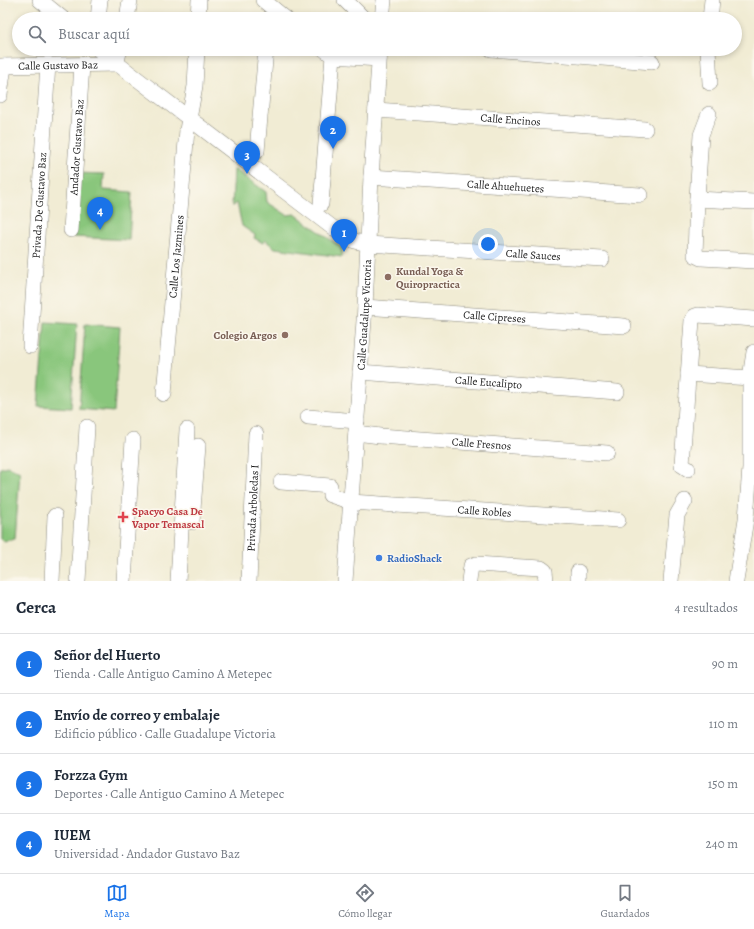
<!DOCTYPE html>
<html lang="es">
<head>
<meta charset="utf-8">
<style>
	:root { --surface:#fff; --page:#f6f6f7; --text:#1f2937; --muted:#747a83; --line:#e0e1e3; --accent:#1a73e8 }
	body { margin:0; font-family:Alegreya,serif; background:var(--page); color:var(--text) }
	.you { position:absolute; left:488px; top:244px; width:14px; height:14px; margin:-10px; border:3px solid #fff; border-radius:50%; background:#1a73e8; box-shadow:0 0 0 6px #1a73e833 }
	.badge { display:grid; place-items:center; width:26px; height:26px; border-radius:50%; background:var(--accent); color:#fff; font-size:13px; font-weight:700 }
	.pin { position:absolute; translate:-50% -33px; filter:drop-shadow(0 1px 2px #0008) }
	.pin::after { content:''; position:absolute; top:21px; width:14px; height:12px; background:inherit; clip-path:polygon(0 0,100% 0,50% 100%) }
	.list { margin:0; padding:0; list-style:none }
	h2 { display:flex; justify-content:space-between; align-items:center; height:52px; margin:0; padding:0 16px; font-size:17px }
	h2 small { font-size:13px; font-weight:400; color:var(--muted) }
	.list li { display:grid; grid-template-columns:26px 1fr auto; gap:12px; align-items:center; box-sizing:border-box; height:60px; padding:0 16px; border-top:1px solid var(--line) }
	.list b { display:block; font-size:15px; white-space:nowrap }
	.list p { margin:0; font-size:13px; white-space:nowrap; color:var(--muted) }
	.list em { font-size:13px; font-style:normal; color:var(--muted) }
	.icon { flex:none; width:22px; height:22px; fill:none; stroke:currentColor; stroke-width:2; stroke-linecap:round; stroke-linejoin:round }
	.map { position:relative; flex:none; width:754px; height:581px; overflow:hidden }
	.search { position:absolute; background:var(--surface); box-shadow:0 2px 6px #0003; left:12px; right:12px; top:12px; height:44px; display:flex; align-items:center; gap:10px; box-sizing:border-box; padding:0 14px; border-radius:22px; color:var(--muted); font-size:15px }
	.sheet { height:292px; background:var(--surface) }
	nav { display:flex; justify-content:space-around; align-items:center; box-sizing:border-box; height:56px; border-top:1px solid var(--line); background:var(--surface); font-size:11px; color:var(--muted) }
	nav a { display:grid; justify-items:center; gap:2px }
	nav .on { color:var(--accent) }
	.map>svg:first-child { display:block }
	.pitch { fill:#89c67c; stroke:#52714c }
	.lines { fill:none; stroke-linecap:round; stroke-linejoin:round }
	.minor-casing { stroke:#868478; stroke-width:16 }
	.minor { stroke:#fff; stroke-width:15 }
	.education-dot { fill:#8d6e63; stroke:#fbf7ec; stroke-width:1.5 }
	.health-dot { fill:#e0444e; stroke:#fbf7ec; stroke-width:1.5 }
	.shop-dot { fill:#3f7fe0; stroke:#fbf7ec; stroke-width:1.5 }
	.labels { text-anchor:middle; stroke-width:3; stroke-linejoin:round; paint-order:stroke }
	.street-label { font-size:11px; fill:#1c1c1c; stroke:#fbf7ec }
	.education-label { font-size:11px; font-weight:bold; fill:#785e54; stroke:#fbf7ec; text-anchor:start }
	.health-label { font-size:11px; font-weight:bold; fill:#be3a42; stroke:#fbf7ec; text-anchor:start }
	.shop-label { font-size:11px; font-weight:bold; fill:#366cbe; stroke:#fbf7ec; text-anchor:start }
</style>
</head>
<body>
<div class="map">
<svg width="754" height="581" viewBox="0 0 754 581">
	<rect width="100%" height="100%" fill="#fbf7ec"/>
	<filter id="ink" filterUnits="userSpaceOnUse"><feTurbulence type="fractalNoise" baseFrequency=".025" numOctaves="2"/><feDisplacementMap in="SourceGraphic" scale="8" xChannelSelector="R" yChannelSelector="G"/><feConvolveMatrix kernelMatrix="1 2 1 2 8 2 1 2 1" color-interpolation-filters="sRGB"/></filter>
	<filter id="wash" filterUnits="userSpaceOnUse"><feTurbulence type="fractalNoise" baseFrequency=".012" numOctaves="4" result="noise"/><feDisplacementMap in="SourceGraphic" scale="16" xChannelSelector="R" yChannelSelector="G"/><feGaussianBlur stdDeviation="0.9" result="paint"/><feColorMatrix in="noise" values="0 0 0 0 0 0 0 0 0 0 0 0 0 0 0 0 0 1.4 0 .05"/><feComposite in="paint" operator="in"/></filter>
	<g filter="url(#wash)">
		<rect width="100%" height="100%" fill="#f1ecd4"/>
		<!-- pitch -->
		<path class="pitch" d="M234,169l32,23 1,10 20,13 8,-1 47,34v9l-67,-9 -10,-8 -2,3 -9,-5 1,-3 -13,-9 -5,-23 -5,3z
			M76,173l28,1 -1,16 29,2 -3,48 -56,-3z
			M45,322l32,2 -6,84 -33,-2z
			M85,324l35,3 -6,85 -35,-3z
			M7,466l13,6 -5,67 -12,2 -3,-2v-71z"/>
	</g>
	<g filter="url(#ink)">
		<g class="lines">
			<defs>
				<g id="minor">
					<path d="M40,0l23,19"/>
					<path d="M263,0l23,19"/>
					<path d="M345,0l19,19"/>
					<path d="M98,19l2,-19"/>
					<path d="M127,19l3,-19"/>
					<path d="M198,19l1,-19"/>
					<path d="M382,19l2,-19"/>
					<path d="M710,19l2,-19"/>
					<path id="s1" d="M98,49l243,185 14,7 13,3 234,15"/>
					<path d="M324,49l9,7 46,3"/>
					<path d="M491,49l161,13"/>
					<path d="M708,49l2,34"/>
					<path d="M116,64l4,-15"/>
					<path id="s2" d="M0,66l116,-2"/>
					<path d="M0,95l4,-29"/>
					<path id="s3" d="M376,110l269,19"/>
					<path d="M709,114l-8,21 -4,64 -2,56 6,3 53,3"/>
					<path d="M257,151l9,-102"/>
					<path id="s4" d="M371,177l269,18"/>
					<path d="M697,199l57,3"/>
					<path d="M321,204l12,-148"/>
					<path id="s5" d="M71,230l11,-165"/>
					<path id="s6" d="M365,307l259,19"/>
					<path id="s7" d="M30,346l18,-282"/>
					<path id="s8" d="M360,372l257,20"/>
					<path d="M688,374l62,4"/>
					<path id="s9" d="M164,394l23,-264 8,-44 2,-37"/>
					<path d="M308,417l49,4"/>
					<path id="s10" d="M356,433l24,3 227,17"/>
					<path d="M688,469l-6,-4 10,-145 3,-4 3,-1 56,4"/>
					<path id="s11" d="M281,482l49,4v9l21,7 267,18"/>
					<path d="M192,522l6,-76"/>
					<path d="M578,572v9"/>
					<path d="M52,581l3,-65"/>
					<path d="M78,581l9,-154"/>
					<path d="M124,581l9,-141"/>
					<path d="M178,581l9,-151"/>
					<path id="s12" d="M249,581l7,-147"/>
					<path id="s13" d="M345,581l20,-274 6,-130 9,-128"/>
					<path d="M469,581l2,-15 5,-2 65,4 4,3 1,10"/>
					<path d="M671,581l6,-66 8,-14"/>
					<path d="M736,581l10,-62 4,-51v-90l4,-26"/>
				</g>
			</defs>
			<!-- minor casing -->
			<use href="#minor" class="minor-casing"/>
			<!-- minor -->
			<use href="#minor" class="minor"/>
		</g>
	</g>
	<!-- markers -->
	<g class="education-dot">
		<circle cx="388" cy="277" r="4"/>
		<circle cx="285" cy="335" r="4"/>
	</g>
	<path class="health-dot" d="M121 511h4v4h4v4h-4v4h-4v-4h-4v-4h4z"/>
	<circle class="shop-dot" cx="379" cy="558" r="4"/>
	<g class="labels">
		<!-- street labels -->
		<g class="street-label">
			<text dy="4" stroke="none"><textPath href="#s2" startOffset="58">Calle Gustavo Baz</textPath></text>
			<text dy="4" stroke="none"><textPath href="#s3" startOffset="135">Calle Encinos</textPath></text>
			<text dy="4" stroke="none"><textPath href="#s5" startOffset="83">Andador Gustavo Baz</textPath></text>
			<text dy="4" stroke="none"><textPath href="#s4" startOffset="135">Calle Ahuehuetes</textPath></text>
			<text dy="4" stroke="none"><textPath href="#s7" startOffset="141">Privada De Gustavo Baz</textPath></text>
			<text dy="4" stroke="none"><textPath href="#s1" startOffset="500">Calle Sauces</textPath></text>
			<text dy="4" stroke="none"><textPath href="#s9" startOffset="138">Calle Los Jazmines</textPath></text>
			<text dy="4" stroke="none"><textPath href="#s13" startOffset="267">Calle Guadalupe Victoria</textPath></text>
			<text dy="4" stroke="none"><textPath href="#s6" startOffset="130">Calle Cipreses</textPath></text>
			<text dy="4" stroke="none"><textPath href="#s8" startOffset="129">Calle Eucalipto</textPath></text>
			<text dy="4" stroke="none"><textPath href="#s10" startOffset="126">Calle Fresnos</textPath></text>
			<text dy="4" stroke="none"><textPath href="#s12" startOffset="73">Privada Arboledas I</textPath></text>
			<text dy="4" stroke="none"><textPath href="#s11" startOffset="214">Calle Robles</textPath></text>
		</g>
		<!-- education labels -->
		<g class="education-label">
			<text x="396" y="275">Kundal Yoga &amp;<tspan x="396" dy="13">Quiropractica</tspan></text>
			<text x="277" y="339" text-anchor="end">Colegio Argos</text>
		</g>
		<!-- health labels -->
		<g class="health-label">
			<text x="132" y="515">Spacyo Casa De<tspan x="132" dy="13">Vapor Temascal</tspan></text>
		</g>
		<!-- shop labels -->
		<g class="shop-label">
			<text x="387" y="562">RadioShack</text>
		</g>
	</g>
</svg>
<div class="you"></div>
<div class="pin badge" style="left:344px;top:252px">1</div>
<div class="pin badge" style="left:333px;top:149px">2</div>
<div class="pin badge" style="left:247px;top:174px">3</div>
<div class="pin badge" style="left:100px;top:230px">4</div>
<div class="search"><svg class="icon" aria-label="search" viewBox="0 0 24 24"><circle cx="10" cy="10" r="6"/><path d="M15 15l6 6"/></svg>Buscar aquí</div>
</div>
<section class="sheet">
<h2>Cerca<small>4 resultados</small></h2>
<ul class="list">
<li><span class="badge">1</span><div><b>Señor del Huerto</b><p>Tienda · Calle Antiguo Camino A Metepec</p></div><em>90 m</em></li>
<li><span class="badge">2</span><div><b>Envío de correo y embalaje</b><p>Edificio público · Calle Guadalupe Victoria</p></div><em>110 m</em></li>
<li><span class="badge">3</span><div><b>Forzza Gym</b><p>Deportes · Calle Antiguo Camino A Metepec</p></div><em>150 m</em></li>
<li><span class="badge">4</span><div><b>IUEM</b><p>Universidad · Andador Gustavo Baz</p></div><em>240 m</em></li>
</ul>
</section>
<nav>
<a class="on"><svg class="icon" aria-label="map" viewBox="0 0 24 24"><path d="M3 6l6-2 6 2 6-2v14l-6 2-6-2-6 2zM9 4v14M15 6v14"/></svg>Mapa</a>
<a><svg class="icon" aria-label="directions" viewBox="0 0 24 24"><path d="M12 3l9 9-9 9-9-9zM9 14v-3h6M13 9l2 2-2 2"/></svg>Cómo llegar</a>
<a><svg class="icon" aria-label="saved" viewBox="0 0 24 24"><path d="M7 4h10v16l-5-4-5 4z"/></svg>Guardados</a>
</nav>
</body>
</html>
